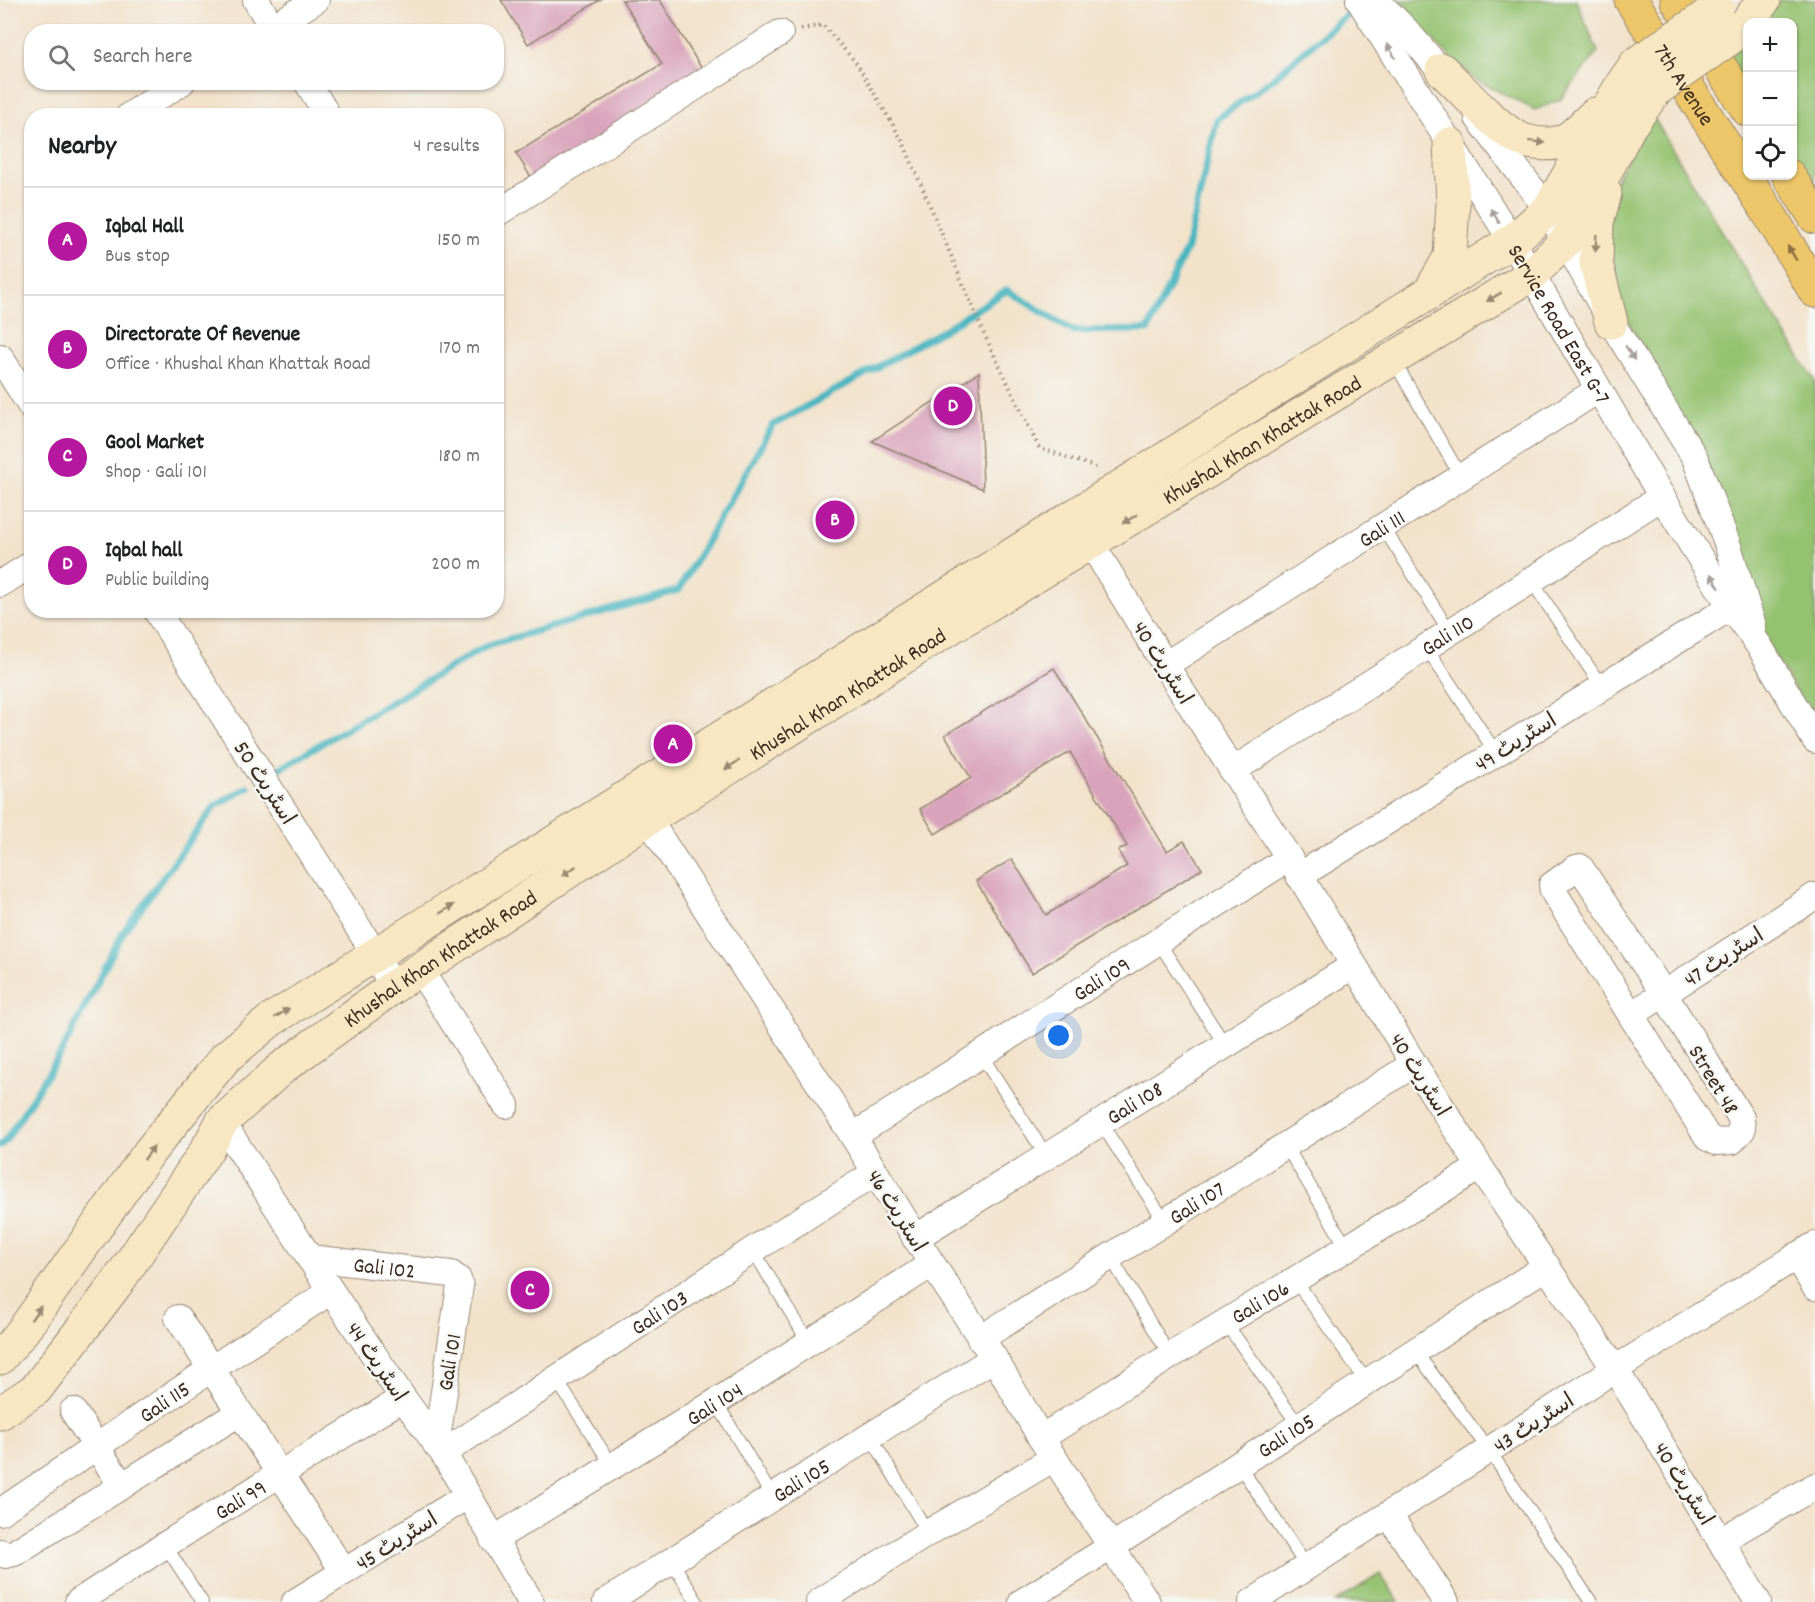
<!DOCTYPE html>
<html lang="en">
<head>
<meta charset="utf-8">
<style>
	:root { --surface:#fff; --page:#f2f2f2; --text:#202124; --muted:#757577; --line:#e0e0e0; --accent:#b5179e }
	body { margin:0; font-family:Dekko,"Playpen Sans Arabic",sans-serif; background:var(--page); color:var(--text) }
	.controls { position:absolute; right:18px; top:18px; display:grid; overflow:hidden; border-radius:12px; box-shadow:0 2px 4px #0004 }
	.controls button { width:54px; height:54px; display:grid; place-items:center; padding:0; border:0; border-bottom:2px solid var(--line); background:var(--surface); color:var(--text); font:30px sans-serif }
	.you { position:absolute; left:1059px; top:1036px; width:21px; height:21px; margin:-15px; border:4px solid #fff; border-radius:50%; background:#1a73e8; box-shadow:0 0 0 9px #1a73e833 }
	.badge { display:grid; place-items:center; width:39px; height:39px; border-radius:50%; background:var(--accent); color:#fff; font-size:20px; font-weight:700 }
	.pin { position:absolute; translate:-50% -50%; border:3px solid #fff; box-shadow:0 2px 6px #0006 }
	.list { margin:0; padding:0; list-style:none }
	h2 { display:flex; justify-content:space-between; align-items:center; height:78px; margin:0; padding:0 24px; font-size:26px }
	h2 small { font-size:20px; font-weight:400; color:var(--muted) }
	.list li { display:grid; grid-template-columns:39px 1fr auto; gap:18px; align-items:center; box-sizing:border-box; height:108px; padding:0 24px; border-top:2px solid var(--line) }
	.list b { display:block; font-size:22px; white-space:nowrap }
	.list p { margin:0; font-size:20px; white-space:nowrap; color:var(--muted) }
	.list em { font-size:20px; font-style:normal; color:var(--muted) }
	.icon { flex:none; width:33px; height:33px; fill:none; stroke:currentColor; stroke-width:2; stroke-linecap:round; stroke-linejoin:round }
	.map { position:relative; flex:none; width:1815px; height:1602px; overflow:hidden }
	.search { position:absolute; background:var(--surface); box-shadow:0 2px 4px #0004; left:24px; top:24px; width:480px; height:66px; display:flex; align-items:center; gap:15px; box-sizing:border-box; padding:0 21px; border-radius:24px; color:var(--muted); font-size:22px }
	.panel { position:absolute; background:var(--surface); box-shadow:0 2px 4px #0004; left:24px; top:108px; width:480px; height:510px; border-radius:24px }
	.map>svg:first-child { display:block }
	.green { fill:#95c271; stroke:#687648; stroke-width:1.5 }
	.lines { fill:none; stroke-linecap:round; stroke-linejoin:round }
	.stream { stroke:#46b5bf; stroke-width:7 }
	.building { fill:#d9a4bb }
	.lane-casing { stroke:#968674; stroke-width:14 }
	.street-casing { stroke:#968674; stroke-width:28 }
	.secondary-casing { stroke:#968674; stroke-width:35 }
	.primary-casing { stroke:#968674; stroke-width:35 }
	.path { stroke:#968674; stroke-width:4; stroke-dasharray:1.5 4.5; stroke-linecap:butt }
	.lane { stroke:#fff; stroke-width:12 }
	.street { stroke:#fff; stroke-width:26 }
	.secondary { stroke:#f7e8c3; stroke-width:33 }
	.primary { stroke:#ecc669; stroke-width:33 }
	.secondary-bridge-casing { stroke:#968674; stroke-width:35; stroke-linecap:butt }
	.secondary-bridge { stroke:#f7e8c3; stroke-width:33 }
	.oneway { fill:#a79f9a }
	.oneway2 { fill:#998970 }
	.oneway3 { fill:#8b7040 }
	.labels { text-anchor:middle; stroke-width:5; stroke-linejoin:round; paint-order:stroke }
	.street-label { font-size:22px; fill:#3b2a1e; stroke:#f6f6f2 }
</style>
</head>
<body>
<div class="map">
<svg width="1815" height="1602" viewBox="0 0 1815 1602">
	<rect width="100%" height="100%" fill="#f6f6f2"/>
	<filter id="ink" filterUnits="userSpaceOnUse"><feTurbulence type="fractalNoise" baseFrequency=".0167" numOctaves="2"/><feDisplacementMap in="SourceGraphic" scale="12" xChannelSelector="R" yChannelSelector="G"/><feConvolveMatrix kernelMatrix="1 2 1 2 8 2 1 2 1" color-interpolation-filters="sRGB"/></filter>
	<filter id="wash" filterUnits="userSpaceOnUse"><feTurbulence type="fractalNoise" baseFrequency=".008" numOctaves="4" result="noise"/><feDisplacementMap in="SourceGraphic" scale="24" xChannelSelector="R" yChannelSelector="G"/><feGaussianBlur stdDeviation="1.35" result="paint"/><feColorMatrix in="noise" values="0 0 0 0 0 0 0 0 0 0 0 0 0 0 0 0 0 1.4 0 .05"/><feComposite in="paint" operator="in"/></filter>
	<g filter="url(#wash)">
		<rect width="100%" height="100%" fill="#f2e2ca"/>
		<!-- green -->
		<path class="green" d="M1389,0h187l22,52 -38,48 -25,10 -59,-30z
			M1781,0h34v206l-22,-36 -1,-148h-31z
			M1747,39v60l-22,-37z
			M1652,115l104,173 59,93v342l-47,-77 -73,-204 -67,-121 -23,-64 9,-74z
			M1380,1574l19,28h-64z"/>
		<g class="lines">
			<!-- stream -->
			<path class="stream" d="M278,769l210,-124 191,-55 94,-165 169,-94 65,-41 66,41 75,-1 39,-82 30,-129 54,-39 80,-69
				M0,1146l6,-6 56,-89 62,-120 91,-125 33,-19"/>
		</g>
		<g id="blocks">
			<!-- building -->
			<path class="building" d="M501,0h99l-72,44z
				M622,0h38l45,74 -173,105 -16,-26 146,-89z
				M979,372l4,117 -111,-48z
				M1054,668l113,183 17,-10 18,28 -170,104 -56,-92 36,-22 34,56 81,-49 -9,-15 9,-5 -57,-94 -135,82 -15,-25 51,-31 -26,-43z"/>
		</g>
	</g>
	<g filter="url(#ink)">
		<use href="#blocks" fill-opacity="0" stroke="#968674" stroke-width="1.5"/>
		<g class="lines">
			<defs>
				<path id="lane" d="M1394,361l67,116
					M1383,527l67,105
					M1531,580l71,107
					M1426,647l70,106
					M1158,941l67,104
					M981,1055l66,102
					M1101,1123l64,99
					M1286,1146l61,102
					M753,1250l56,93
					M1110,1256l60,100
					M1295,1280l72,102
					M1225,1322l74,104
					M1415,1351l74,99 102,152
					M556,1379l57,88
					M716,1402l57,96
					M871,1437l57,96
					M1239,1465l68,102
					M165,1545l37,57
					M672,1562l25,40"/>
				<g id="street">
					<path d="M256,0l19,32"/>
					<path id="s1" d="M1359,0l153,241 150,256 69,110 29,40 55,93"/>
					<path d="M1376,0l29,29 47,55"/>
					<path d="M265,32l51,-32"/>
					<path d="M307,82l21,34"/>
					<path d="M129,116l53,-34"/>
					<path d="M1478,118l70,92 63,112 84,136 32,85 26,83"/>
					<path d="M496,214l284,-181"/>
					<path d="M0,357l32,51"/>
					<path d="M1091,543l74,122 124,193 125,206 66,103 135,202 143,233"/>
					<path d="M0,584l32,-20"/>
					<path d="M156,610l219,344 18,33"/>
					<path id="s2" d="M1165,665l433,-275"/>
					<path id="s3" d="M1232,771l430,-274"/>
					<path d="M648,819l205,317 79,128 62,94 47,80 106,164"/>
					<path d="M1580,867l84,127 77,124 1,12 -10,11 -15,1 -9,-4 -155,-247 -1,-6 24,-17z"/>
					<path d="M1299,876l432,-269"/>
					<path d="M420,970l86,135"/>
					<path d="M1631,1015l184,-119"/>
					<path d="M222,1122l109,169 72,107 40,55 88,149"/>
					<path id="s4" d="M853,1136l436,-278"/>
					<path id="s5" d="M915,1238l438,-272"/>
					<path d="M1796,1256l19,31"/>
					<path id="s6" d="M309,1258l142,16 7,5 2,7 -24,159"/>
					<path d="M178,1318l166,254"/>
					<path id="s7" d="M980,1339l434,-275"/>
					<path d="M73,1411l49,75"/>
					<path id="s8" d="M1041,1438l129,-82 310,-189"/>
					<path id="s9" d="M443,1453l310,-203 122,-77"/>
					<path id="s10" d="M0,1512l211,-143 120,-78"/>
					<path d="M1389,1515l57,87"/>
					<path id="s11" d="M493,1540l223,-138 216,-138"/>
					<path d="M1720,1541l95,-55"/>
					<path d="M0,1552l6,3 8,-2 225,-140"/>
					<path id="s12" d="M78,1602l87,-57 238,-147"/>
					<path d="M295,1602l172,-106"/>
					<path id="s13" d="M606,1602l388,-244"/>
					<path d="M819,1602l109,-69 126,-75"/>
					<path id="s14" d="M1022,1602l89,-55 436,-281"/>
					<path d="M1252,1602l363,-233 200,-124"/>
				</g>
				<g id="secondary">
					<path d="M1739,32l25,-32"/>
					<path d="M1442,70c21,20 51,55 76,68 11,6 34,8 45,3 10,-4 24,-20 32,-27"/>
					<path d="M1605,193l-8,29 -1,41 15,59"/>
					<path d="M1430,292l20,-35 3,-55 -3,-58"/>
					<path d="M0,1358l22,-26 128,-181 75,-93 46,-38 1241,-779 36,-31 74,-126 14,-20"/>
					<path id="s15" d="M0,1413l36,-24 81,-106 89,-132 16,-29 61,-55 110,-80 255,-168 305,-193 578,-351 34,-33 23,-37 41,-78 27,-37"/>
				</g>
				<g id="primary">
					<path id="s16" d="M1631,0l139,215 45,76"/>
					<path d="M1677,0l71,110"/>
					<path d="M1789,176l26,41"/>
				</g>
			</defs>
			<!-- lane casing -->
			<use href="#lane" class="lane-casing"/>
			<!-- street casing -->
			<use href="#street" class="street-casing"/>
			<!-- secondary casing -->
			<use href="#secondary" class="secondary-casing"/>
			<!-- primary casing -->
			<use href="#primary" class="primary-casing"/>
			<!-- path -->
			<path class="path" d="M801,29l22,-4 34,39 46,78 82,194 54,112 60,20"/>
			<!-- lane -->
			<use href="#lane" class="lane"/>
			<!-- street -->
			<use href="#street" class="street"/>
			<!-- secondary -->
			<use href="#secondary" class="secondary"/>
			<!-- primary -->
			<use href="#primary" class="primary"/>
			<defs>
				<path id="secondary-bridge" d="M1636,64l81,-55
					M1656,90l83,-58"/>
			</defs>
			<!-- secondary-bridge casing -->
			<use href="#secondary-bridge" class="secondary-bridge-casing"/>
			<!-- secondary-bridge -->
			<use href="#secondary-bridge" class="secondary-bridge"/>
		</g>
		<!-- one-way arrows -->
		<defs><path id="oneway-solid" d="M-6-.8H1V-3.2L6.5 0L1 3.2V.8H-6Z" transform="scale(1.5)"/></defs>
		<g class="oneway">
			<use href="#oneway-solid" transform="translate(1391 51) rotate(-122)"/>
			<use href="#oneway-solid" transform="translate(1495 216) rotate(-122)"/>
			<use href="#oneway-solid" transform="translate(1630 353) rotate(58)"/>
			<use href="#oneway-solid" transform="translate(1715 581) rotate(-122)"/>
		</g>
		<g class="oneway2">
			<use href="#oneway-solid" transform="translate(1537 142) rotate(7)"/>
			<use href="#oneway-solid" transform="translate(1596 243) rotate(92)"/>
			<use href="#oneway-solid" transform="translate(1494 297) rotate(149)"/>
			<use href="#oneway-solid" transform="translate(1130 519) rotate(149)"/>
			<use href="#oneway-solid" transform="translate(732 765) rotate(148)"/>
			<use href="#oneway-solid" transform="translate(569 871) rotate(146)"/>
			<use href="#oneway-solid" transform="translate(447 909) rotate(-32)"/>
			<use href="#oneway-solid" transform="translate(282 1013) rotate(-32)"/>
			<use href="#oneway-solid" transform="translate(149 1153) rotate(-54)"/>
			<use href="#oneway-solid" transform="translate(36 1313) rotate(-54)"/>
		</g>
		<use class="oneway3" href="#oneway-solid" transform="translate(1792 253) rotate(-121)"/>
	</g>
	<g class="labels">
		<!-- street labels -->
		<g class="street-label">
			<text dy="8" stroke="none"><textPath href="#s16" startOffset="100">7th Avenue</textPath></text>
			<text dy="8" stroke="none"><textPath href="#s1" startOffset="381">Service Road East G-7</textPath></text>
			<text dy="8" stroke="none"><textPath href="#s15" startOffset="1614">Khushal Khan Khattak Road</textPath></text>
			<text dy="8" stroke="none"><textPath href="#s2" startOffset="256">Gali 111</textPath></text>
			<text dy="8" stroke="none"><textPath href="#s3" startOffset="255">Gali 110</textPath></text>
			<text transform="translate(1164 662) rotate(58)" y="8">اسٹریٹ 40</text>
			<text dy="8" stroke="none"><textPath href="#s15" startOffset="1128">Khushal Khan Khattak Road</textPath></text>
			<text transform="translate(1515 741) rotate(-32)" y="8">اسٹریٹ 49</text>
			<text transform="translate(266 782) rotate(57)" y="8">اسٹریٹ 50</text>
			<text transform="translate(1723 956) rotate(-33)" y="8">اسٹریٹ 47</text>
			<text dy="8" stroke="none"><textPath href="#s15" startOffset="642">Khushal Khan Khattak Road</textPath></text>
			<text dy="8" stroke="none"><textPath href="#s4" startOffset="294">Gali 109</textPath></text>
			<text transform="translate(1421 1074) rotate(58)" y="8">اسٹریٹ 40</text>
			<text transform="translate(1715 1079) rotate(59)" y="8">Street 48</text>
			<text dy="8" stroke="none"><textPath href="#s5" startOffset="258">Gali 108</textPath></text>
			<text dy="8" stroke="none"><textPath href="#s7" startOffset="256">Gali 107</textPath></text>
			<text transform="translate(898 1210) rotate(58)" y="8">اسٹریٹ 46</text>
			<text dy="8" stroke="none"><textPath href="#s6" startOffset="76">Gali 102</textPath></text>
			<text dy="8" stroke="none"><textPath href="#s8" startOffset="258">Gali 106</textPath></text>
			<text dy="8" stroke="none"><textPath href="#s9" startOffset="258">Gali 103</textPath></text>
			<text transform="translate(378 1361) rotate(56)" y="8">اسٹریٹ 44</text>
			<text transform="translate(448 1362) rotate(-81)" y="8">Gali 101</text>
			<text dy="8" stroke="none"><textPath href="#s10" startOffset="198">Gali 115</textPath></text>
			<text dy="8" stroke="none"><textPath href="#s11" startOffset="260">Gali 104</textPath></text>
			<text transform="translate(1533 1422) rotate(-33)" y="8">اسٹریٹ 43</text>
			<text dy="8" stroke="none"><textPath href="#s14" startOffset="312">Gali 105</textPath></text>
			<text dy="8" stroke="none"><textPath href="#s13" startOffset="230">Gali 105</textPath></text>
			<text transform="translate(1685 1483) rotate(58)" y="8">اسٹریٹ 40</text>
			<text dy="8" stroke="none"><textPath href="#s12" startOffset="192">Gali 99</textPath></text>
			<text transform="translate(396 1540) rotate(-32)" y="8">اسٹریٹ 45</text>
		</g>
	</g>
</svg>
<div class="controls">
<button>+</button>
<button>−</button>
<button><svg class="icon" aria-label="locate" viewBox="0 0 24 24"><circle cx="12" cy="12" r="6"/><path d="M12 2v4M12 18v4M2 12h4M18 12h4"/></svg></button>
</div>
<div class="you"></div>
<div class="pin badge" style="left:673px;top:744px">A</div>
<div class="pin badge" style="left:835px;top:520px">B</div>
<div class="pin badge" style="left:530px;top:1290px">C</div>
<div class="pin badge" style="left:953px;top:406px">D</div>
<div class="search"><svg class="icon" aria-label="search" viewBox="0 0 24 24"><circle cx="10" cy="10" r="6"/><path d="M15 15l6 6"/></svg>Search here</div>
<section class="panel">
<h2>Nearby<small>4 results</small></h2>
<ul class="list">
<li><span class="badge">A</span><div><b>Iqbal Hall</b><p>Bus stop</p></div><em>150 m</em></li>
<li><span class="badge">B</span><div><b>Directorate Of Revenue</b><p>Office · Khushal Khan Khattak Road</p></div><em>170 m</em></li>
<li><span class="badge">C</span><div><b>Gool Market</b><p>Shop · Gali 101</p></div><em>180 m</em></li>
<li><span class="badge">D</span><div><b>Iqbal hall</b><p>Public building</p></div><em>200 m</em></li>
</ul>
</section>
</div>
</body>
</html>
